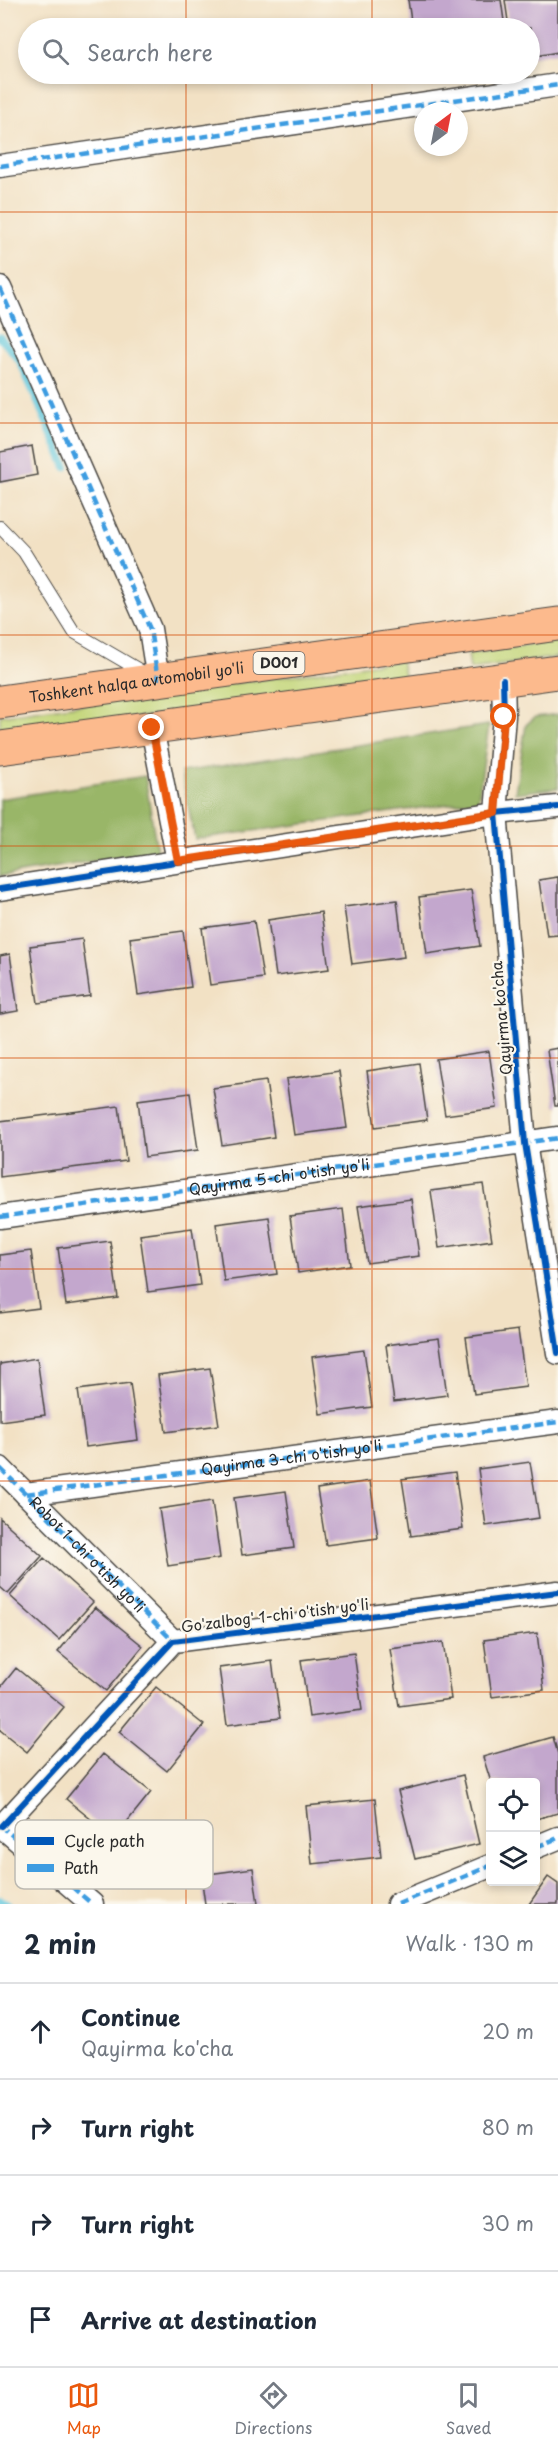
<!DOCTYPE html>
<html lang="en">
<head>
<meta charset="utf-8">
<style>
	:root { --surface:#fff; --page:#f6f6f7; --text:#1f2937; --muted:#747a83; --line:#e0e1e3; --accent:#ea580c }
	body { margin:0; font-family:"Playpen Sans",sans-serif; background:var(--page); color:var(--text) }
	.controls { position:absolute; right:18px; bottom:18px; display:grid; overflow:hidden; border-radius:6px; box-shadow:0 3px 9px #0003 }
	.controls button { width:54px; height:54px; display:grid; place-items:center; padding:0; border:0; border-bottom:2px solid var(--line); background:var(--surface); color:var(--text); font:30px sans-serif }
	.compass { position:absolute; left:414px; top:102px; width:54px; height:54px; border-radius:50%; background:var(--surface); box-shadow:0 3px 9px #0003; rotate:32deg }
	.stop { position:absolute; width:18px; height:18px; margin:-14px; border:4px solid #ea580c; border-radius:50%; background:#fff }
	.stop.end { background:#ea580c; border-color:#fff; box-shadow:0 2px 6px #0008 }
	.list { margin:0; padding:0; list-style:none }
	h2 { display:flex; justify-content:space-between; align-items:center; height:78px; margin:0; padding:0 24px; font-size:26px }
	h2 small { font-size:20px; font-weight:400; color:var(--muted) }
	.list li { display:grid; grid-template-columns:39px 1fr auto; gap:18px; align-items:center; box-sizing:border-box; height:96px; padding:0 24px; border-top:2px solid var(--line) }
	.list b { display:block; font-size:22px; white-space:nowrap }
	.list p { margin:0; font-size:20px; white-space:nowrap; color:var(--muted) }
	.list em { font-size:20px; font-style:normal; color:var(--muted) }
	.icon { flex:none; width:33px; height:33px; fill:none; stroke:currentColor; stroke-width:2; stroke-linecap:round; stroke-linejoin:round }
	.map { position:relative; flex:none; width:558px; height:1904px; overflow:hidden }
	.search { position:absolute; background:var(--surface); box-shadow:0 3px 9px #0003; left:18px; right:18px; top:18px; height:66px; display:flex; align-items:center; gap:15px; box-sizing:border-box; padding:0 21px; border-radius:33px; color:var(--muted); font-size:22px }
	.sheet { height:462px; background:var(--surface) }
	nav { display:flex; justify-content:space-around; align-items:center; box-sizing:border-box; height:84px; border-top:2px solid var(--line); background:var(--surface); font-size:16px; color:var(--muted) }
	nav a { display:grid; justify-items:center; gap:3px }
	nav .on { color:var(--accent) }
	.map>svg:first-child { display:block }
	.green { fill:#c2d578; stroke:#768052; stroke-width:1.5 }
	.forest { fill:#99b668; stroke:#62704a; stroke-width:1.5 }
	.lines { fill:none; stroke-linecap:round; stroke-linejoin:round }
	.stream { stroke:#61c8de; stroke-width:8 }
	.building { fill:#c3a7cd }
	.lane-casing { stroke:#494642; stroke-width:14 }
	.street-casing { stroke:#494642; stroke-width:25 }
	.highway-casing { stroke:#494642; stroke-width:35 }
	.lane { stroke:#fff; stroke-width:12 }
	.street { stroke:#fff; stroke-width:22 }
	.highway { stroke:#fcba8d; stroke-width:33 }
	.quiet { stroke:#3d9ce1; stroke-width:4.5; stroke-dasharray:9 4.5; stroke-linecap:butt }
	.cycleway-casing { stroke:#fbf7ec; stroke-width:10 }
	.cycleway { stroke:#0057b8; stroke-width:6 }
	.route { stroke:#ea580c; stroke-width:8 }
	.grid { fill:none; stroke:#d5540f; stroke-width:1.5; stroke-opacity:0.55 }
	.labels { text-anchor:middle; stroke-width:4.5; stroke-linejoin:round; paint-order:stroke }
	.shield { fill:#fbf7ec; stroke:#696865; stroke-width:1.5 }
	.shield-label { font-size:14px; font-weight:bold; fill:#2b2b2b }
	.street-label { font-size:15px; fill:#2b2b2b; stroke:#fbf7ec }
	.key { fill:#fbf7ec; stroke:#bdbab2; stroke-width:1.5 }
	.key-label { font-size:16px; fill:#2b2b2b }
</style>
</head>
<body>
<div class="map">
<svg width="558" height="1904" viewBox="0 0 558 1904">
	<rect width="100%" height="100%" fill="#fbf7ec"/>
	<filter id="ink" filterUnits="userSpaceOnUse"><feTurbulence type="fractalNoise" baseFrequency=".0167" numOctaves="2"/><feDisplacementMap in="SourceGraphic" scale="12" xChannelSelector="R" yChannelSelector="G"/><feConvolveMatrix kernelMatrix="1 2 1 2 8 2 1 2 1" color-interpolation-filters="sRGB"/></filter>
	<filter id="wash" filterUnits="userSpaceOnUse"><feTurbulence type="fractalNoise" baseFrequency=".008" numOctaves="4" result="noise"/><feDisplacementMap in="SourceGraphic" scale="24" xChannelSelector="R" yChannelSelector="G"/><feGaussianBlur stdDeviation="1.35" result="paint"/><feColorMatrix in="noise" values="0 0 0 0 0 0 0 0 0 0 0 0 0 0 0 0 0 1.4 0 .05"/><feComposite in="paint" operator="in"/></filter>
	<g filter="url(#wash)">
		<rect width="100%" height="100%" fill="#f2e1c4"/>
		<!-- green -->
		<path class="green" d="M558,641v16l-88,12 -2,-15z
			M401,660l4,20 -405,57v-21z"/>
		<!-- forest -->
		<path class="forest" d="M558,714v74l-43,5 11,-68 9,-8z
			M489,725l-11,75 -283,39 -14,-67z
			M145,776l12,75 -157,25v-77z"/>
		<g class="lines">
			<!-- stream -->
			<path class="stream" d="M0,337l20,24 46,106
				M0,1900l7,4"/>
		</g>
		<g id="blocks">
			<!-- building -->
			<path class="building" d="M408,0h93l4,28h-93z
				M505,0h53v52l-28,5v-29h-21z
				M32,446l5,29 -37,7v-30z
				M558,877v58l-11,1 -8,-56z
				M471,890l9,56 -53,8 -8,-57z
				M397,900l7,57 -52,7 -8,-57z
				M321,912l8,57 -53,7 -8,-56z
				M254,921l9,57 -53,7 -8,-57z
				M183,931l8,56 -53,8 -8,-57z
				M82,939l8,57 -52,7 -8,-57z
				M10,954l8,57 -18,3v-58z
				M558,1048v58h-3l-8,-56z
				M489,1051l8,57 -52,7 -9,-56z
				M419,1063l8,57 -52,7 -8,-56z
				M339,1071l8,57 -53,7 -8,-56z
				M266,1081l8,56 -52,8 -9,-57z
				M190,1093l8,57 -53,7 -7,-57z
				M119,1106l7,55 -126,16v-56z
				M483,1184l9,56 -53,8 -8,-57z
				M411,1199l8,57 -52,7 -9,-57z
				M343,1209l7,56 -52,8 -8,-57z
				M269,1217l8,57 -53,7 -8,-57z
				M192,1228l8,57 -52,7 -8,-57z
				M110,1241l8,57 -52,7 -8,-57z
				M31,1251l8,57 -39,5v-58z
				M518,1330l8,57 -52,7 -8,-57z
				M439,1338l8,57 -53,7 -8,-57z
				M364,1350l8,57 -52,7 -8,-57z
				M37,1358l8,57 -45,6v-57z
				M210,1368l9,57 -53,7 -8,-57z
				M130,1383l8,57 -52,7 -8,-57z
				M530,1462l9,56 -53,8 -8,-57z
				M455,1472l8,57 -52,7 -9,-57z
				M370,1481l8,57 -52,7 -9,-56z
				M286,1491l8,57 -52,7 -8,-57z
				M212,1501l8,57 -52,8 -9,-57z
				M0,1518l42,38 -34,38 -8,-7z
				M44,1558l49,44 -34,38 -49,-44z
				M95,1607l48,39 -37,45 -48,-39z
				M537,1633l7,57 -52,7 -8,-57z
				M443,1642l8,57 -52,7 -9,-57z
				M354,1653l8,57 -53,7 -8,-57z
				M272,1661l8,57 -53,7 -8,-57z
				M16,1668l48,39 -37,45 -27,-22v-42z
				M156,1687l48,38 -37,46 -48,-39z
				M553,1737l5,17v59l-22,6v-37h-45l-8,-25z
				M103,1754l48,38 -37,46 -48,-39z
				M463,1775l16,69 -64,15 -17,-68z
				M375,1799l6,58 -69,7 -6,-58z
				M253,1868l5,36h-53l-4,-29z
				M548,1877l10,7v20h-29z"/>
		</g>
	</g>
	<g filter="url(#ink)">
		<use href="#blocks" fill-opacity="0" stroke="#494642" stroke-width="1.5"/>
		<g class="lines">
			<defs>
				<path id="lane" d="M0,527l24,25 50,80 72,42"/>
				<g id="street">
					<path d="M0,166l558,-81"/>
					<path d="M0,288l150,341 8,51"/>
					<path d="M503,680l1,36 -8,97 29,330 33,210"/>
					<path d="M152,728l26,133"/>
					<path d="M0,889l496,-76 62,-6"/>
					<path id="s1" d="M0,1217l558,-79"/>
					<path d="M0,1468l173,173"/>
					<path d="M26,1494l532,-72"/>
					<path d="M0,1825l92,79"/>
					<path d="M2,1826l171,-185 385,-49"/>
					<path d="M536,1847l22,-9"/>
					<path d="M398,1904l92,-38"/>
				</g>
				<g id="highway">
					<path id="s2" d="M0,702l558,-78"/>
					<path d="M0,748l558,-76"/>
				</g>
			</defs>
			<!-- lane casing -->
			<use href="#lane" class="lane-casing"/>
			<!-- street casing -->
			<use href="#street" class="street-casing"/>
			<!-- highway casing -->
			<use href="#highway" class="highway-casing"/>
			<!-- lane -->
			<use href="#lane" class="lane"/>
			<!-- street -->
			<use href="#street" class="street"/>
			<!-- highway -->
			<use href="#highway" class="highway"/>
			<!-- quiet -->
			<g class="quiet">
				<path d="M0,166l558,-81"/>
				<path d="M0,288l150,341 8,51"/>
				<path d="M152,728l26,133"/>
				<path d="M0,1217l558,-79"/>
				<path id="s3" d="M0,1468l173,173"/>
				<path id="s4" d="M26,1494l532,-72"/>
				<path d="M0,1825l92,79"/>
				<path d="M536,1847l22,-9"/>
				<path d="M398,1904l92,-38"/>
			</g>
			<defs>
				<path id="cycleway" d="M503,680l1,36 -8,97 29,330 33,210
					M0,889l496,-76 62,-6
					M2,1826l171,-185 385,-49"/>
			</defs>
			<!-- cycleway casing -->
			<use href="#cycleway" class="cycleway-casing"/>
			<!-- cycleway -->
			<use href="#cycleway" class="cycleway"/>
		</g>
	</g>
	<g class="lines" filter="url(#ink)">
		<!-- route -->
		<path class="route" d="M152,728l26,133 318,-48 8,-96"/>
	</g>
	<!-- grid -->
	<path class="grid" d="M186,0v28M372,0v28M186,74v1830M372,74v1830M0,212h558M0,423h558M0,635h558M0,846h558M0,1058h558M0,1269h558M0,1481h558M0,1692h558"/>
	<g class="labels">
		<!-- shield labels -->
		<rect class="shield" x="253.5" y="652" width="51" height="22" rx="4.5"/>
		<g class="shield-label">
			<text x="279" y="668">D001</text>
		</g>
		<!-- street labels -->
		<g class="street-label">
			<text dy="5" stroke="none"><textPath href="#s2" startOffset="138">Toshkent halqa avtomobil yo'li</textPath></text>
			<text transform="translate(502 1018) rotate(-95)" y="5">Qayirma ko'cha</text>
			<text dy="5" stroke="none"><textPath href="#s1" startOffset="282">Qayirma 5-chi o'tish yo'li</textPath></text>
			<text dy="5" stroke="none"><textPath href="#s4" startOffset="268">Qayirma 3-chi o'tish yo'li</textPath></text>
			<text dy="5" stroke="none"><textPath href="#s3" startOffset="123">Robot 1-chi o'tish yo'li</textPath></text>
			<text transform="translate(275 1616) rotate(-7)" y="5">Go'zalbog' 1-chi o'tish yo'li</text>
		</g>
	</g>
	<!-- legend -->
	<rect x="15" y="1820" width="198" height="69" rx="9" class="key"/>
	<rect x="27" y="1837" width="27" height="8" fill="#0057b8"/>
	<rect x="27" y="1864" width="27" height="8" fill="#3d9ce1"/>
	<g class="key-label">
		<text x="64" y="1847">Cycle path</text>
		<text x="64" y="1874">Path</text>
	</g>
</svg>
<div class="controls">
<button><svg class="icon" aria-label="locate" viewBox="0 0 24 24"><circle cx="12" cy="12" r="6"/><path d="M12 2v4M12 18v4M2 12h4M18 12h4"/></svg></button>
<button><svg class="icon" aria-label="layers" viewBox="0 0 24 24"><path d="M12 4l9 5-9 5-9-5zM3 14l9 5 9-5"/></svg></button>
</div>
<svg class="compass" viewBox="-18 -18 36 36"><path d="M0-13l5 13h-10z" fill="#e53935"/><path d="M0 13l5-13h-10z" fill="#747a83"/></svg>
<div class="stop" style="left:504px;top:717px"></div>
<div class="stop end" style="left:152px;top:728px"></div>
<div class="search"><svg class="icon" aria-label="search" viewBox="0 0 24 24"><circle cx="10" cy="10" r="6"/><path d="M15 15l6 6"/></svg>Search here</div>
</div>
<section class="sheet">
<h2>2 min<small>Walk · 130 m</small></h2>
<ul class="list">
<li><svg class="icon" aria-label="ahead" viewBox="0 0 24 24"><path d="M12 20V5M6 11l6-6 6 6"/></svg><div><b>Continue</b><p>Qayirma ko'cha</p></div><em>20 m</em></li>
<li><svg class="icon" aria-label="right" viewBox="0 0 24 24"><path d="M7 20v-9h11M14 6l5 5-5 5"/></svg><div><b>Turn right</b></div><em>80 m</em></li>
<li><svg class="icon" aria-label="right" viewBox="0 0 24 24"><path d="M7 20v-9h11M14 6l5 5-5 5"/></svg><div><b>Turn right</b></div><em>30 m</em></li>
<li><svg class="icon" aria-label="arrive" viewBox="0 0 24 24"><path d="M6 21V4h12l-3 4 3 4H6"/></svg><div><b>Arrive at destination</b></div></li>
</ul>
</section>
<nav>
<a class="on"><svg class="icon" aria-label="map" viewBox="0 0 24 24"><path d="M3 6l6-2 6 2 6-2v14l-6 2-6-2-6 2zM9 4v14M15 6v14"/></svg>Map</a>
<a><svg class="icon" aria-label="directions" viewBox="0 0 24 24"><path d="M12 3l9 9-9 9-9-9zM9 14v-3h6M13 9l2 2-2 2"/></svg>Directions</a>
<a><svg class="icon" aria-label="saved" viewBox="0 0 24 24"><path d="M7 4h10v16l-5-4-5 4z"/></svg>Saved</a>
</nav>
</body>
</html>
